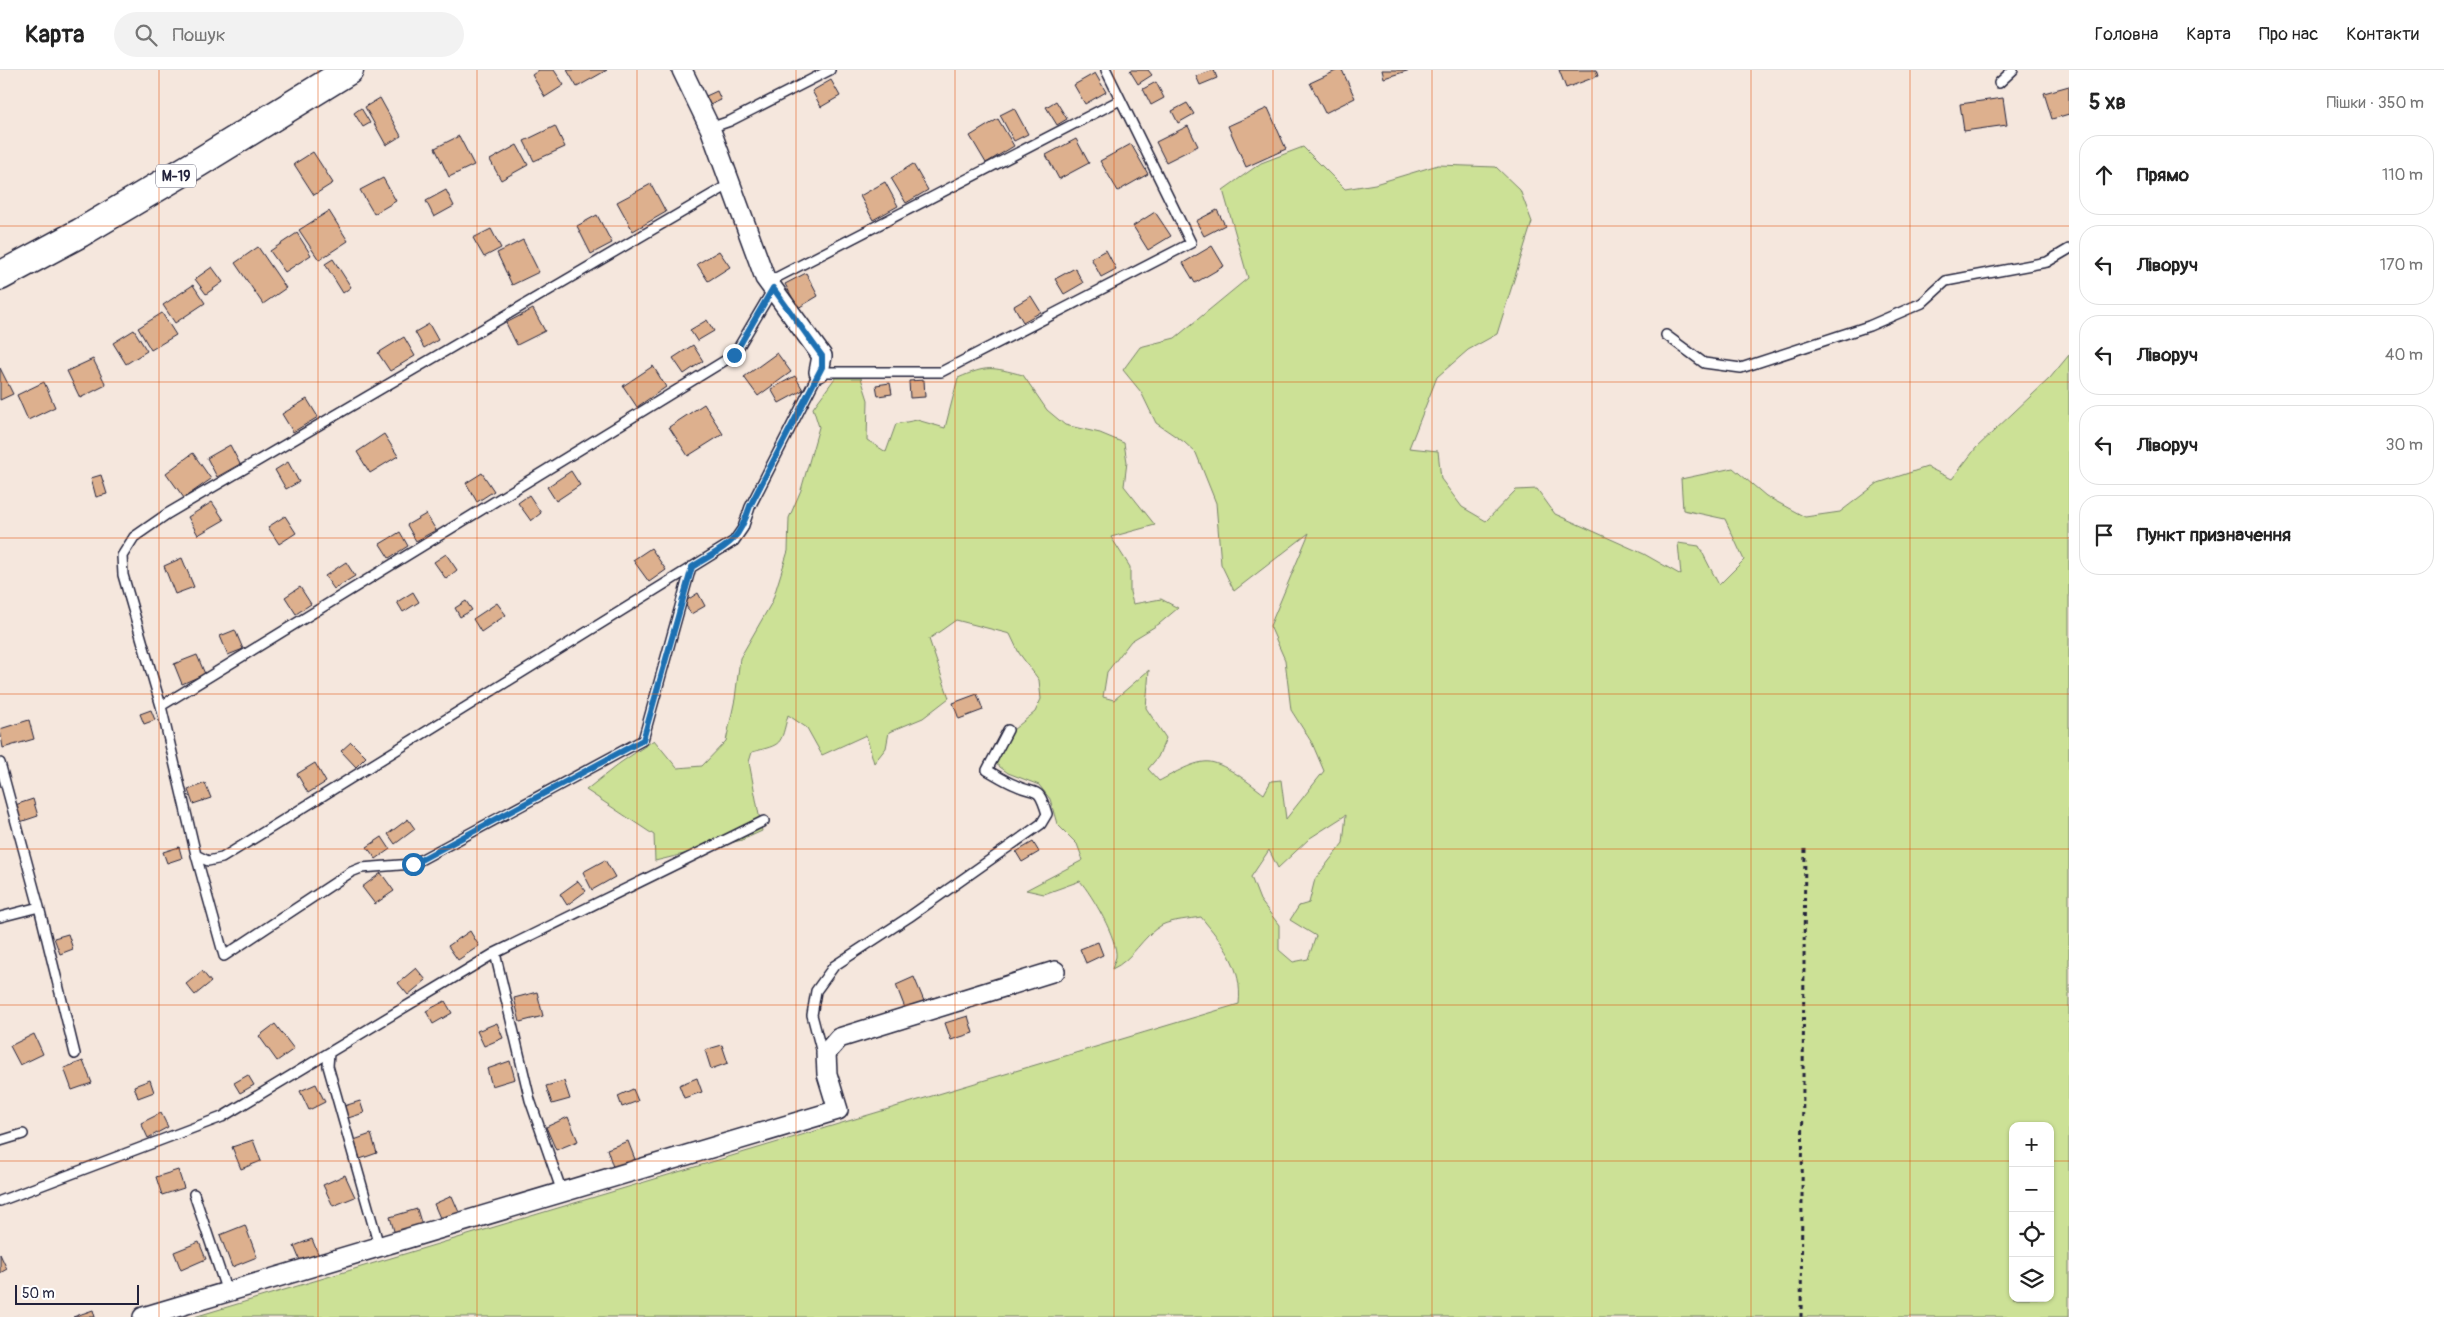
<!DOCTYPE html>
<html lang="uk">
<head>
<meta charset="utf-8">
<style>
	:root { --surface:#fff; --page:#f2f2f2; --text:#222; --muted:#767676; --line:#e0e0e0 }
	body { margin:0; font-family:Pangolin,sans-serif; background:var(--page); color:var(--text) }
	.controls { position:absolute; right:15px; bottom:15px; display:grid; overflow:hidden; border-radius:10px; box-shadow:0 1px 4px #0004 }
	.controls button { width:45px; height:45px; display:grid; place-items:center; padding:0; border:0; border-bottom:1px solid var(--line); background:var(--surface); color:var(--text); font:25px sans-serif }
	.scale { position:absolute; left:15px; bottom:12px; width:124px; box-sizing:border-box; padding-left:5px; border:2px solid #22223b; border-top:0; font-size:14px; line-height:18px; white-space:nowrap; color:#22223b; -webkit-text-stroke:4px #fff; paint-order:stroke }
	.stop { position:absolute; width:15px; height:15px; margin:-11px; border:4px solid #1f6fb2; border-radius:50%; background:#fff }
	.stop.end { background:#1f6fb2; border-color:#fff; box-shadow:0 1px 5px #0008 }
	.list { margin:0; padding:0; list-style:none }
	h2 { display:flex; justify-content:space-between; align-items:center; height:65px; margin:0; padding:0 20px; font-size:21px }
	h2 small { font-size:16px; font-weight:400; color:var(--muted) }
	.list li { display:grid; grid-template-columns:32px 1fr auto; gap:15px; align-items:center; box-sizing:border-box; height:80px; margin:0 10px 10px; padding:0 10px; border:1px solid var(--line); border-radius:20px }
	.list b { display:block; font-size:19px; white-space:nowrap }
	.list em { font-size:16px; font-style:normal; color:var(--muted) }
	.icon { flex:none; width:28px; height:28px; fill:none; stroke:currentColor; stroke-width:2; stroke-linecap:round; stroke-linejoin:round }
	.map { position:relative; flex:none; width:2069px; height:1247px; overflow:hidden }
	header { display:flex; align-items:center; gap:30px; box-sizing:border-box; height:70px; padding:0 25px; background:var(--surface); border-bottom:1px solid var(--line) }
	header strong { font-size:24px }
	nav { display:flex; gap:28px; margin-inline-start:auto; font-size:18px }
	.search { width:350px; height:45px; background:var(--page); display:flex; align-items:center; gap:12px; box-sizing:border-box; padding:0 18px; border-radius:28px; color:var(--muted); font-size:19px }
	main { display:flex }
	aside { flex:1; background:var(--surface) }
	.map>svg:first-child { display:block }
	.green { fill:#cce196; stroke:#778268; fill-rule:evenodd }
	.building { fill:#ddb08e; stroke:#22223b }
	.lines { fill:none; stroke-linecap:round; stroke-linejoin:round }
	.service-casing { stroke:#22223b; stroke-width:12 }
	.minor-casing { stroke:#22223b; stroke-width:22 }
	.trunk-casing { stroke:#22223b; stroke-width:31 }
	.path { stroke:#22223b; stroke-width:3; stroke-dasharray:4 4; stroke-linecap:butt }
	.service { stroke:#fff; stroke-width:9 }
	.minor { stroke:#fff; stroke-width:19 }
	.trunk { stroke:#fff; stroke-width:28 }
	.route { stroke:#1f6fb2; stroke-width:6 }
	.grid { fill:none; stroke:#de560e; stroke-width:1; stroke-opacity:0.55 }
	.labels { text-anchor:middle; stroke-width:4; stroke-linejoin:round; paint-order:stroke }
	.shield { fill:#fff; stroke:#646476; stroke-width:1 }
	.shield-label { font-size:14px; font-weight:bold; fill:#22223b }
</style>
</head>
<body>
<header>
<strong>Карта</strong>
<div class="search"><svg class="icon" aria-label="search" viewBox="0 0 24 24"><circle cx="10" cy="10" r="6"/><path d="M15 15l6 6"/></svg>Пошук</div>
<nav><a>Головна</a><a>Карта</a><a>Про нас</a><a>Контакти</a></nav>
</header>
<main>
<div class="map">
<svg width="2069" height="1247" viewBox="0 0 2069 1247">
	<rect width="100%" height="100%" fill="#f5e7dd"/>
	<filter id="ink" filterUnits="userSpaceOnUse"><feTurbulence type="fractalNoise" baseFrequency=".02" numOctaves="2"/><feDisplacementMap in="SourceGraphic" scale="10" xChannelSelector="R" yChannelSelector="G"/><feConvolveMatrix kernelMatrix="1 2 1 2 8 2 1 2 1" color-interpolation-filters="sRGB"/></filter>
	<g filter="url(#ink)">
		<!-- green -->
		<path class="green" d="M1303,77l42,42 30,-5 63,-19 58,2 24,23 12,32 -35,112 -29,16 -31,27 -28,71 29,3 3,28 21,28 24,14 30,-31 21,-1 18,25 89,40 37,21 -3,-32 21,3 20,39 25,-25 -19,-41 -42,-9 -2,-31 52,-11 33,28 39,21 35,-5 38,-29 49,-16 25,12 24,-31 74,-70 19,-23v962h-1875l1045,-313c4,-37 -16,-60 -38,-87 -11,2 -29,3 -39,8 -20,11 -29,35 -50,44 1,-4 3,-8 4,-12 2,-18 -24,-62 -36,-76l-36,13 -18,-4 57,-30 -6,-16 -20,-20 -7,-25 -11,-14 -31,-12 -12,-9 17,-34 22,-18 6,-13 -2,-19 -20,-27 -9,-19 -54,-14 -27,19 20,59 -26,20 -34,14 -3,16 -12,15 -8,-28 -44,20 -15,-27 -19,-13c-8,31 -5,29 -36,37l-3,10 13,69 -20,9 -87,21 -1,-26 -68,-45 34,-27 34,-23 23,28 25,-2 24,-25 9,-42 5,-41 32,-56 16,-51 1,-33 12,-28 18,-63 -6,-19 22,-30h26l7,22 -1,40 19,12 10,-28 21,-4 28,8 13,-50c30,-13 33,-11 65,-3l24,35 18,15 35,8 24,10 3,19 -3,24 31,39 -44,12 19,30v25l3,12 28,-5 17,9 -19,16 -28,17 -24,31 -4,25 11,3 35,-30 -3,38 20,30 -8,19 -10,12 11,12c14,-7 36,-21 51,-19 16,2 42,23 54,32l7,-13 10,-1 5,39 38,-48 -12,-28 -21,-33 -6,-50 -15,-34 39,-93 -75,58 -13,-27 -5,-61 -20,-50 -12,-11 -28,-19 -15,-31 -18,-22 17,-23 35,-9 73,-60 -25,-88 38,-27zM1346,745l-3,28 -28,36 -6,24 -10,3 -9,14 26,16 -8,23 -15,3 -14,-12v-25l-19,-25 -9,-23 18,-27 9,18 32,-30zM2013,1056h37v172h-37z"/>
		<!-- building -->
		<path class="building" d="M539,0h15l10,15 -19,12 -13,-22z
			M567,0h40l-30,17z
			M1131,0h17l4,5 -14,9 -8,-13z
			M1214,0l3,8 -17,7 -4,-9z
			M1338,0h4l13,28 -30,15 -15,-30z
			M1382,0h28l-26,8z
			M1559,0h37l2,6 -32,12z
			M1095,3l11,19 -21,12 -11,-19z
			M831,10l9,16 -19,11 -9,-16z
			M1156,12l8,16 -13,7 -8,-16z
			M2069,16v28l-17,5 -8,-26z
			M717,21l4,9 -11,5 -4,-9z
			M380,28l21,38 -15,9 -21,-38z
			M2003,28l4,27 -43,6 -4,-27z
			M1056,31l11,18 -10,6 -11,-18z
			M1187,33l7,11 -16,9 -6,-12z
			M361,38l9,15 -7,4 -9,-14z
			M1014,38l14,26 -14,7 -14,-26z
			M1268,38l18,41 -40,18 -18,-41z
			M998,49l16,27 -28,17 -16,-27z
			M555,56l10,21 -31,14 -10,-20z
			M1188,56l10,20 -32,16 -10,-20z
			M459,66l15,29 -25,12 -14,-29z
			M1076,69l13,24 -30,16 -13,-24z
			M1131,74l17,30 -30,17 -18,-30z
			M517,75l11,20 -27,15 -11,-20z
			M313,82l20,31 -19,12 -20,-31z
			M913,94l15,26 -22,13 -15,-25z
			M383,108l13,23 -22,13 -14,-24z
			M885,112l13,24 -25,14 -13,-24z
			M651,114l15,28 -33,19 -16,-29z
			M446,120l8,16 -20,11 -8,-16z
			M1217,140l8,15 -21,11 -8,-15z
			M329,141l19,30 -29,19 -20,-30z
			M1155,142l16,24 -23,14 -15,-24z
			M597,145l15,28 -21,11 -14,-28z
			M491,159l10,19 -17,9 -11,-19z
			M297,163l14,22 -26,17 -15,-21z
			M523,170l16,32 -27,13 -15,-32z
			M1212,176l12,20 -29,17 -12,-20z
			M258,177l28,41 -23,16 -28,-41z
			M1106,180l10,19 -15,8 -10,-19z
			M719,181l11,16 -22,14 -11,-17z
			M333,189l18,28 -8,6 -18,-29z
			M212,197l11,15 -17,12 -11,-15z
			M1075,198l8,15 -19,11 -9,-15z
			M806,203l12,23 -20,12 -13,-24z
			M193,215l12,18 -30,20 -12,-18z
			M1031,226l10,16 -18,10 -9,-16z
			M533,239l12,22 -28,14 -11,-22z
			M162,243l14,22 -25,15 -13,-22z
			M707,250l7,11 -17,10 -7,-11z
			M429,254l9,16 -14,8 -9,-16z
			M134,260l13,21 -21,13 -13,-21z
			M404,267l11,19 -25,15 -12,-18z
			M693,275l10,16 -19,13 -11,-16z
			M777,283l14,19 -33,24 -14,-19z
			M93,289l13,26 -26,13 -13,-27z
			M653,296l13,21 -29,20 -14,-21z
			M0,298l13,26 -13,6z
			M795,306l8,14 -24,13 -8,-14z
			M924,310l1,17 -15,1 -1,-17z
			M44,312l11,25 -27,13 -11,-25z
			M890,313l2,11 -14,2 -2,-11z
			M307,329l11,18 -25,15 -11,-18z
			M704,334l19,30 -35,22 -19,-29z
			M384,364l14,22 -28,17 -13,-21z
			M230,375l10,19 -23,13 -10,-19z
			M193,383l18,26 -27,19 -18,-25z
			M288,392l11,20 -13,7 -11,-19z
			M571,401l9,14 -24,16 -9,-14z
			M482,403l12,18 -17,11 -11,-19z
			M101,405l6,19 -11,3 -5,-19z
			M529,425l12,18 -10,8 -13,-18z
			M212,432l12,18 -26,15 -10,-18z
			M426,444l10,16 -20,11 -9,-16z
			M285,446l11,17 -17,11 -11,-17z
			M400,462l8,14 -19,12 -9,-14z
			M651,478l15,22 -17,12 -16,-22z
			M446,484l11,16 -11,9 -12,-17z
			M182,488l12,29 -19,7 -11,-28z
			M346,492l9,14 -21,13 -9,-13z
			M300,517l11,17 -15,10 -11,-17z
			M413,522l6,10 -16,10 -6,-10z
			M698,523l7,13 -14,8 -7,-12z
			M466,531l6,9 -12,7 -5,-9z
			M497,533l9,12 -25,17 -8,-13z
			M235,560l8,19 -15,6 -8,-19z
			M197,585l8,19 -23,10 -8,-20z
			M977,624l6,16 -24,9 -6,-16z
			M151,640l4,10 -11,4 -4,-10z
			M29,650l5,19 -31,9 -3,-19z
			M351,672l15,15 -10,10 -15,-16z
			M315,693l11,19 -18,11 -11,-19z
			M205,713l6,15 -18,6 -5,-14z
			M33,729l5,17 -18,6 -5,-17z
			M408,749l7,10 -20,15 -7,-10z
			M382,767l8,12 -14,10 -9,-12z
			M1033,772l6,10 -17,10 -6,-10z
			M179,777l3,11 -15,5 -4,-11z
			M605,790l10,17 -23,13 -9,-18z
			M381,803l13,18 -19,13 -13,-17z
			M578,811l8,10 -19,14 -7,-11z
			M470,861l9,15 -21,14 -10,-14z
			M68,864l5,15 -13,5 -6,-16z
			M1098,872l5,13 -17,8 -6,-14z
			M416,898l10,12 -18,15 -10,-12z
			M202,901l9,11 -16,13 -9,-11z
			M914,907l10,24 -19,7 -9,-23z
			M537,922l6,24 -23,6 -6,-24z
			M445,931l7,12 -19,11 -7,-13z
			M968,946l5,17 -22,7 -6,-17z
			M497,953l6,15 -19,8 -7,-15z
			M275,954l19,25 -17,12 -18,-25z
			M34,964l9,20 -23,11 -10,-19z
			M722,975l6,18 -17,6 -6,-19z
			M83,991l9,22 -20,7 -8,-22z
			M510,991l5,18 -23,7 -5,-17z
			M248,1005l6,10 -14,8 -6,-10z
			M697,1008l5,14 -18,6 -5,-13z
			M150,1010l4,12 -16,6 -4,-12z
			M564,1011l6,18 -18,5 -6,-18z
			M316,1014l9,18 -16,8 -9,-19z
			M633,1019l5,12 -16,6 -4,-11z
			M360,1031l4,12 -19,6 -4,-12z
			M161,1043l7,14 -20,11 -7,-15z
			M568,1047l10,24 -22,9 -10,-23z
			M371,1064l6,19 -17,6 -6,-19z
			M253,1070l8,21 -20,8 -9,-22z
			M628,1071l8,21 -22,8 -7,-21z
			M178,1100l6,18 -22,7 -6,-18z
			M345,1105l10,22 -22,9 -10,-21z
			M452,1126l9,21 -18,8 -9,-21z
			M417,1139l6,20 -27,9 -6,-21z
			M245,1155l12,32 -25,10 -12,-32z
			M312,1169l7,17 -18,7 -7,-17z
			M199,1172l7,17 -25,11 -7,-18z
			M0,1184l7,15 -7,4z
			M93,1240l2,7h-22z"/>
		<g class="lines">
			<defs>
				<path id="service" d="M1999,13l14,-13
					M710,58l20,-7 100,-51
					M768,212l352,-182
					M1666,265l38,28 37,5 128,-42 53,-23 24,-22 101,-19 22,-13
					M691,497l-48,173 -230,124 -52,4 -10,4 -127,84 -28,-101 -35,-149 -38,-131 -1,-19 12,-19 33,-23 563,-330
					M161,636l573,-351 39,-66
					M0,693l39,144 36,147
					M196,785l12,6 14,-3 512,-317 9,-13 7,-21 69,-135h122l250,-129 -85,-173
					M0,847l39,-10
					M495,883l35,147 32,92
					M329,983l-1,13 51,180
					M823,987l-11,-42 4,-24 18,-25 75,-49 132,-93 6,-10c-9,-30 -10,-18 -32,-29 -10,-4 -19,-10 -28,-15l21,-40
					M0,1071l23,-7
					M194,1124l33,98
					M0,1131l222,-84 273,-164 269,-132"/>
				<path id="minor" d="M682,0l28,58 55,150 57,78 -3,16
					M143,1247l695,-207 -11,-36 -1,-21 13,-15 216,-67"/>
				<path id="trunk" d="M0,206l80,-43 118,-70 151,-93"/>
			</defs>
			<!-- service casing -->
			<use href="#service" class="service-casing"/>
			<!-- minor casing -->
			<use href="#minor" class="minor-casing"/>
			<!-- trunk casing -->
			<use href="#trunk" class="trunk-casing"/>
			<!-- path -->
			<path class="path" d="M1801,1247l4,-472"/>
			<!-- service -->
			<use href="#service" class="service"/>
			<!-- minor -->
			<use href="#minor" class="minor"/>
			<!-- trunk -->
			<use href="#trunk" class="trunk"/>
		</g>
	</g>
	<g class="lines" filter="url(#ink)">
		<!-- route -->
		<path class="route" d="M413,794l230,-124 49,-173c33,-21 45,-21 58,-61l72,-139v-11l-49,-68 -39,67"/>
	</g>
	<!-- grid -->
	<path class="grid" d="M159,0v1247M318,0v1247M477,0v1247M637,0v1247M796,0v1247M955,0v1247M1114,0v1247M1273,0v1247M1432,0v1247M1592,0v1247M1751,0v1247M1910,0v1247M0,156h2069M0,312h2069M0,468h2069M0,624h2069M0,779h2069M0,935h2069M0,1091h2013M2050,1091h19"/>
	<g class="labels">
		<!-- shield labels -->
		<rect class="shield" x="156" y="94.5" width="40" height="23" rx="4"/>
		<g class="shield-label">
			<text x="176" y="111">М-19</text>
		</g>
	</g>
</svg>
<div class="controls">
<button>+</button>
<button>−</button>
<button><svg class="icon" aria-label="locate" viewBox="0 0 24 24"><circle cx="12" cy="12" r="6"/><path d="M12 2v4M12 18v4M2 12h4M18 12h4"/></svg></button>
<button><svg class="icon" aria-label="layers" viewBox="0 0 24 24"><path d="M12 4l9 5-9 5-9-5zM3 14l9 5 9-5"/></svg></button>
</div>
<div class="scale">50 m</div>
<div class="stop" style="left:413px;top:794px"></div>
<div class="stop end" style="left:734px;top:285px"></div>
</div>
<aside>
<h2>5 хв<small>Пішки · 350 m</small></h2>
<ul class="list">
<li><svg class="icon" aria-label="ahead" viewBox="0 0 24 24"><path d="M12 20V5M6 11l6-6 6 6"/></svg><div><b>Прямо</b></div><em>110 m</em></li>
<li><svg class="icon" aria-label="left" viewBox="0 0 24 24"><path d="M17 20v-9H6M10 6l-5 5 5 5"/></svg><div><b>Ліворуч</b></div><em>170 m</em></li>
<li><svg class="icon" aria-label="left" viewBox="0 0 24 24"><path d="M17 20v-9H6M10 6l-5 5 5 5"/></svg><div><b>Ліворуч</b></div><em>40 m</em></li>
<li><svg class="icon" aria-label="left" viewBox="0 0 24 24"><path d="M17 20v-9H6M10 6l-5 5 5 5"/></svg><div><b>Ліворуч</b></div><em>30 m</em></li>
<li><svg class="icon" aria-label="arrive" viewBox="0 0 24 24"><path d="M6 21V4h12l-3 4 3 4H6"/></svg><div><b>Пункт призначення</b></div></li>
</ul>
</aside>
</main>
</body>
</html>
